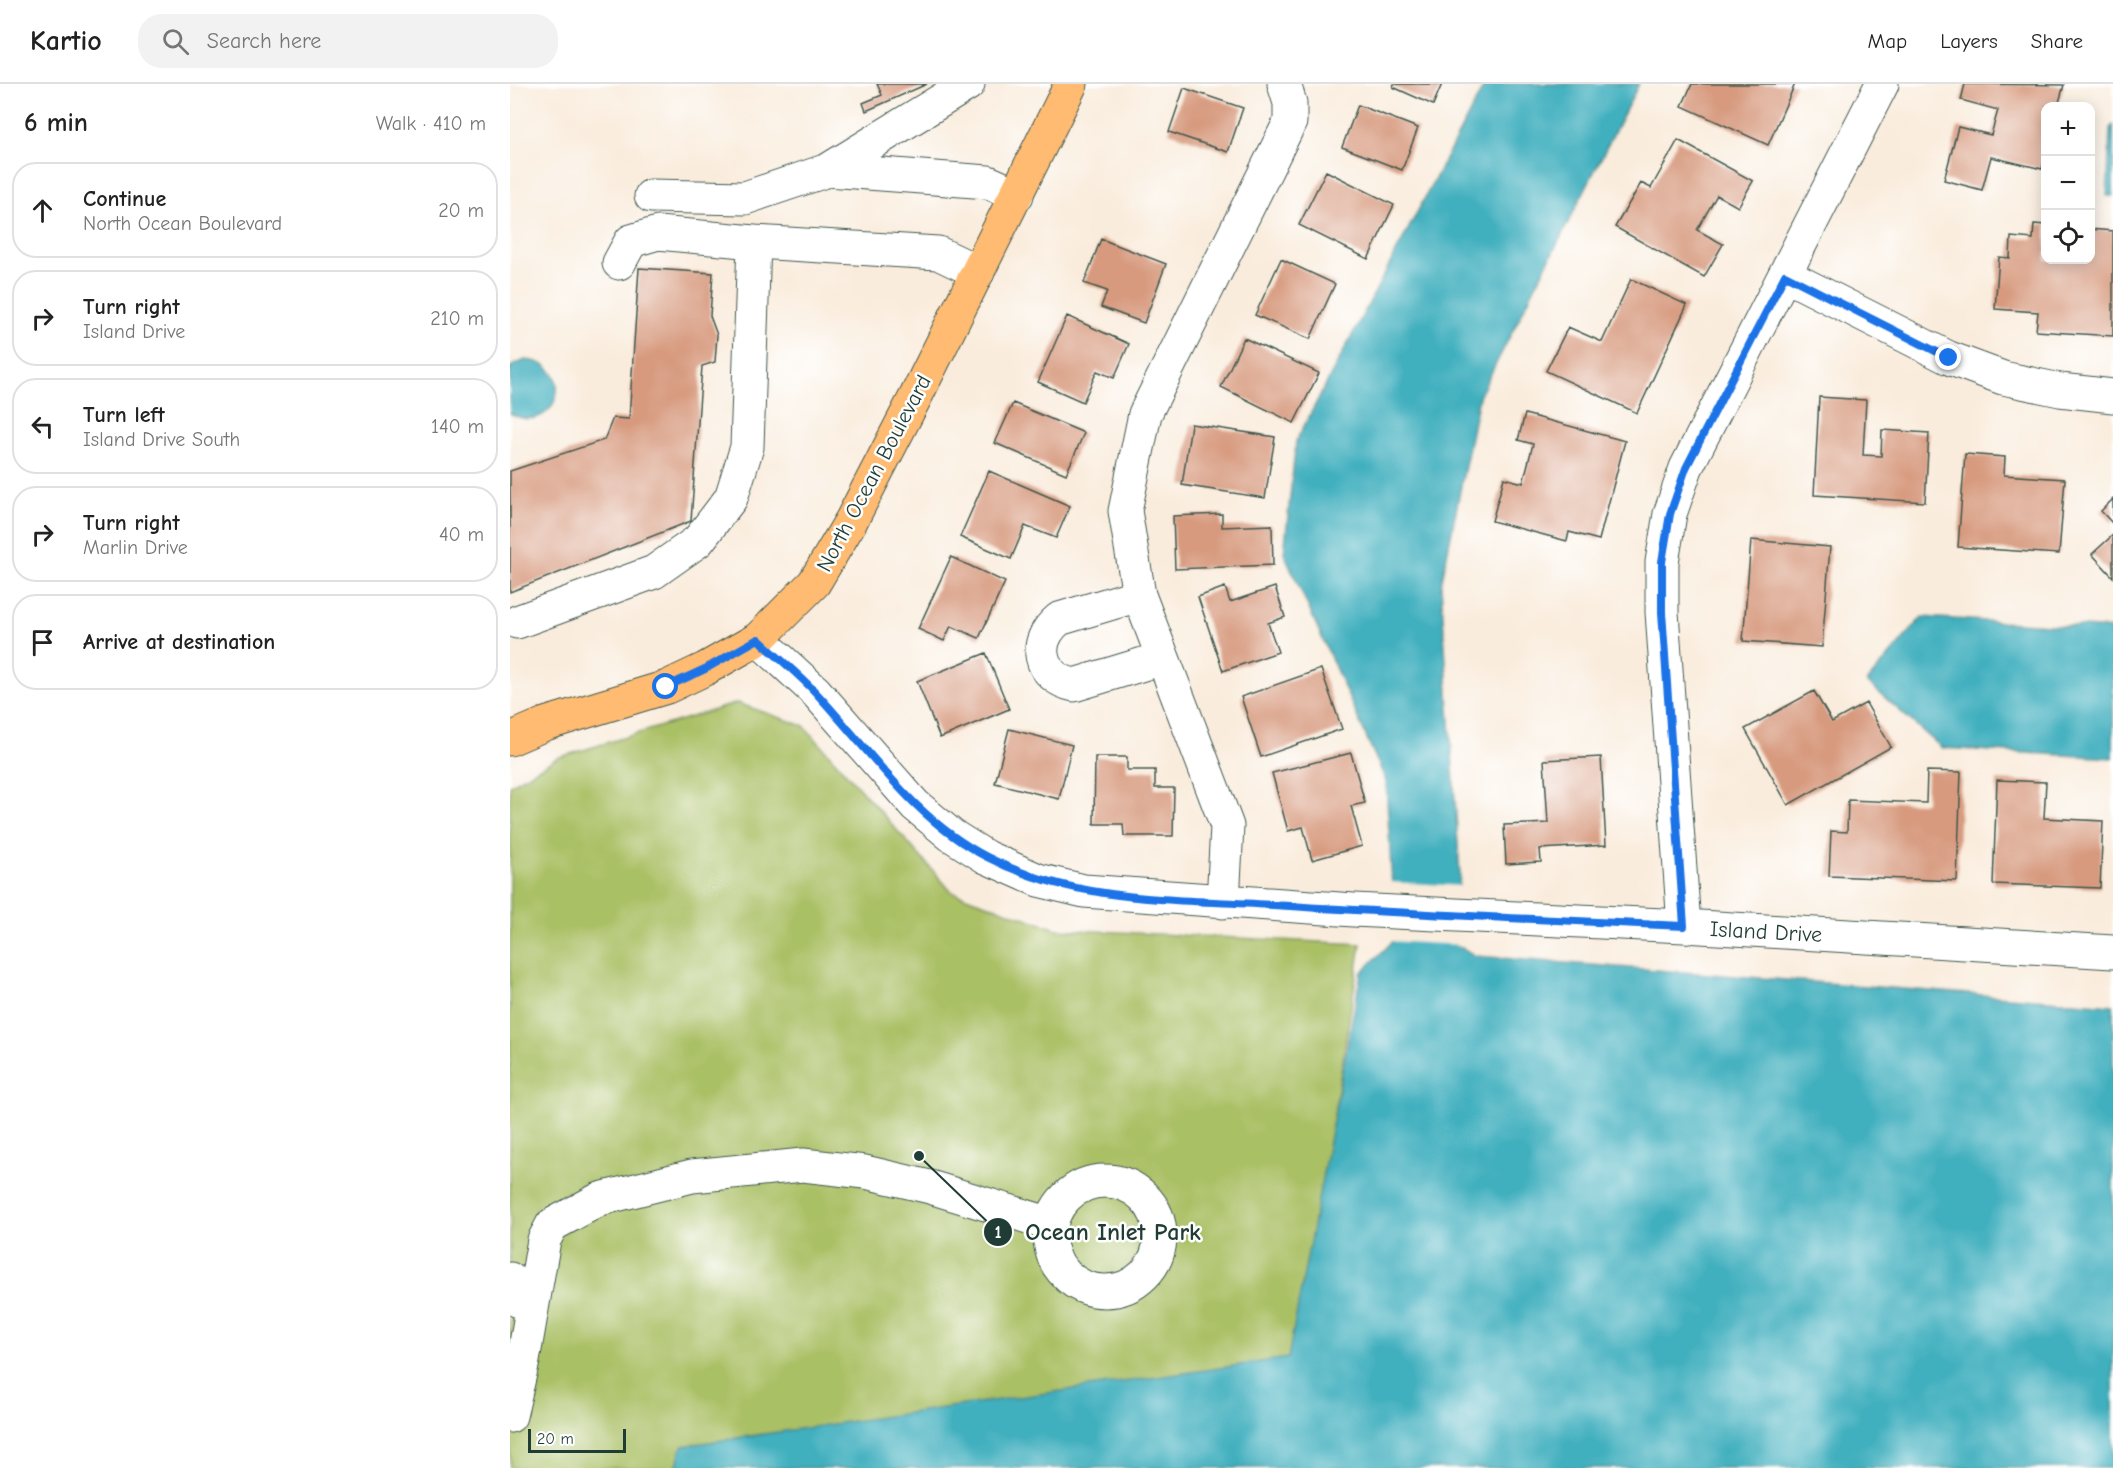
<!DOCTYPE html>
<html lang="en">
<head>
<meta charset="utf-8">
<style>
	:root { --surface:#fff; --page:#f2f2f2; --text:#222; --muted:#767676; --line:#e0e0e0 }
	body { margin:0; font-family:"Comic Neue",sans-serif; background:var(--page); color:var(--text) }
	.controls { position:absolute; right:18px; top:18px; display:grid; overflow:hidden; border-radius:12px; box-shadow:0 3px 15px #0003 }
	.controls button { width:54px; height:54px; display:grid; place-items:center; padding:0; border:0; border-bottom:2px solid var(--line); background:var(--surface); color:var(--text); font:30px sans-serif }
	.scale { position:absolute; left:18px; bottom:15px; width:98px; box-sizing:border-box; padding-left:6px; border:3px solid #1f3d34; border-top:0; font-size:16px; line-height:21px; white-space:nowrap; color:#1f3d34; -webkit-text-stroke:4px #fff; paint-order:stroke }
	.stop { position:absolute; width:18px; height:18px; margin:-14px; border:4px solid #1a73e8; border-radius:50%; background:#fff }
	.stop.end { background:#1a73e8; border-color:#fff; box-shadow:0 2px 6px #0008 }
	.list { margin:0; padding:0; list-style:none }
	h2 { display:flex; justify-content:space-between; align-items:center; height:78px; margin:0; padding:0 24px; font-size:26px }
	h2 small { font-size:20px; font-weight:400; color:var(--muted) }
	.list li { display:grid; grid-template-columns:39px 1fr auto; gap:18px; align-items:center; box-sizing:border-box; height:96px; margin:0 12px 12px; padding:0 12px; border:2px solid var(--line); border-radius:24px }
	.list b { display:block; font-size:22px; white-space:nowrap }
	.list p { margin:0; font-size:20px; white-space:nowrap; color:var(--muted) }
	.list em { font-size:20px; font-style:normal; color:var(--muted) }
	.icon { flex:none; width:33px; height:33px; fill:none; stroke:currentColor; stroke-width:2; stroke-linecap:round; stroke-linejoin:round }
	.map { position:relative; flex:none; width:1603px; height:1384px; overflow:hidden }
	header { display:flex; align-items:center; gap:36px; box-sizing:border-box; height:84px; padding:0 30px; background:var(--surface); border-bottom:2px solid var(--line) }
	header strong { font-size:28px }
	nav { display:flex; gap:33px; margin-inline-start:auto; font-size:21px }
	.search { width:420px; height:54px; background:var(--page); display:flex; align-items:center; gap:15px; box-sizing:border-box; padding:0 21px; border-radius:24px; color:var(--muted); font-size:22px }
	main { display:flex }
	aside { flex:1; background:var(--surface) }
	.map>svg:first-child { display:block }
	.green { fill:#aac065; stroke:#647e4c; stroke-width:1.5 }
	.water { fill:#41afbe; stroke:#307679; stroke-width:1.5 }
	.pier { fill:#f9ecdc }
	.building { fill:#d79a7e }
	.lines { fill:none; stroke-linecap:round; stroke-linejoin:round }
	.minor-casing { stroke:#40574d; stroke-width:35 }
	.major-casing { stroke:#40574d; stroke-width:35 }
	.minor { stroke:#fff; stroke-width:33 }
	.major { stroke:#ffbb71; stroke-width:33 }
	.route { stroke:#1a73e8; stroke-width:8 }
	.labels { text-anchor:middle; stroke-width:5; stroke-linejoin:round; paint-order:stroke }
	.street-label { font-size:22px; fill:#1f3d34; stroke:#fff }
	.leader { fill:none; stroke:#1f3d34; stroke-width:2 }
	.callout-dot { fill:#1f3d34; stroke:#fff; stroke-width:2 }
	.mark-label { font-size:18px; text-anchor:middle; font-weight:bold; fill:#fff }
	.callout-label { font-size:24px; text-anchor:middle; font-weight:bold; fill:#1f3d34; stroke:#fff; stroke-width:5; stroke-linejoin:round; paint-order:stroke }
</style>
</head>
<body>
<header>
<strong>Kartio</strong>
<div class="search"><svg class="icon" aria-label="search" viewBox="0 0 24 24"><circle cx="10" cy="10" r="6"/><path d="M15 15l6 6"/></svg>Search here</div>
<nav><a>Map</a><a>Layers</a><a>Share</a></nav>
</header>
<main>
<aside>
<h2>6 min<small>Walk · 410 m</small></h2>
<ul class="list">
<li><svg class="icon" aria-label="ahead" viewBox="0 0 24 24"><path d="M12 20V5M6 11l6-6 6 6"/></svg><div><b>Continue</b><p>North Ocean Boulevard</p></div><em>20 m</em></li>
<li><svg class="icon" aria-label="right" viewBox="0 0 24 24"><path d="M7 20v-9h11M14 6l5 5-5 5"/></svg><div><b>Turn right</b><p>Island Drive</p></div><em>210 m</em></li>
<li><svg class="icon" aria-label="left" viewBox="0 0 24 24"><path d="M17 20v-9H6M10 6l-5 5 5 5"/></svg><div><b>Turn left</b><p>Island Drive South</p></div><em>140 m</em></li>
<li><svg class="icon" aria-label="right" viewBox="0 0 24 24"><path d="M7 20v-9h11M14 6l5 5-5 5"/></svg><div><b>Turn right</b><p>Marlin Drive</p></div><em>40 m</em></li>
<li><svg class="icon" aria-label="arrive" viewBox="0 0 24 24"><path d="M6 21V4h12l-3 4 3 4H6"/></svg><div><b>Arrive at destination</b></div></li>
</ul>
</aside>
<div class="map">
<svg width="1603" height="1384" viewBox="0 0 1603 1384">
	<rect width="100%" height="100%" fill="#fff"/>
	<filter id="ink" filterUnits="userSpaceOnUse"><feTurbulence type="fractalNoise" baseFrequency=".0167" numOctaves="2"/><feDisplacementMap in="SourceGraphic" scale="12" xChannelSelector="R" yChannelSelector="G"/><feConvolveMatrix kernelMatrix="1 2 1 2 8 2 1 2 1" color-interpolation-filters="sRGB"/></filter>
	<filter id="wash" filterUnits="userSpaceOnUse"><feTurbulence type="fractalNoise" baseFrequency=".008" numOctaves="4" result="noise"/><feDisplacementMap in="SourceGraphic" scale="24" xChannelSelector="R" yChannelSelector="G"/><feGaussianBlur stdDeviation="1.35" result="paint"/><feColorMatrix in="noise" values="0 0 0 0 0 0 0 0 0 0 0 0 0 0 0 0 0 1.4 0 .05"/><feComposite in="paint" operator="in"/></filter>
	<g filter="url(#wash)">
		<rect width="100%" height="100%" fill="#f9ecdc"/>
		<!-- green -->
		<path class="green" d="M227,619l67,23 148,166 105,37 304,15 -67,425 -507,99h-277v-683l47,-27z"/>
		<!-- water -->
		<path class="water" d="M975,0h154l-160,313 -38,188 19,290 -7,68 23,13 637,49v463h-1437l6,-22 606,-88 73,-385 34,-34 -9,-158 -102,-228 12,-112z
			M1603,41v71h-6l3,-68z
			M15,276c56,3 31,80 -15,53v-46z
			M1412,533l191,12v129l-171,-10 -75,-66z"/>
		<!-- pier -->
		<path class="pier" d="M879,798l73,4 -6,55 7,4 -75,-4 4,-3z"/>
		<g id="blocks">
			<!-- building -->
			<path class="building" d="M367,0h50l-61,27 -3,-8 19,-8z
				M884,0h48l-9,21 -40,-18z
				M1182,0h103l-27,61 -86,-39z
				M1455,0l99,1 -6,21h-12v49l-4,14 -51,-12 -9,33 -38,-10 14,-53 33,8 7,-25 -37,-10z
				M674,4l59,20 -15,44 -59,-20z
				M848,21l60,23 -16,42 -60,-23z
				M1168,56l75,41 -15,26 -21,-12 -20,35 26,14 -19,33 -89,-50 26,-44 10,5z
				M816,87l68,34 -26,54 -69,-34z
				M1524,140l12,1v35h44v-31l23,2v105l-77,-5 2,-19 -43,-3 4,-52 11,1 1,-21 22,2z
				M591,155l65,25 -22,59 -43,-16 6,-16 -23,-8z
				M771,175l54,25 -25,55 -55,-24z
				M129,184l74,5 -3,43 7,19 -2,27 -13,4 -11,155 -181,71v-121l94,-31 9,-22 16,1z
				M1121,195l56,26 -50,108 -91,-42 22,-44 34,15z
				M557,232l62,28 -15,34 -17,-7 -14,31 -45,-20z
				M734,254l75,35 -25,50 -73,-36z
				M1309,313l47,3 -3,55 18,1 1,-26 47,3 -4,69 -111,-7z
				M503,319l71,30 -18,41 -71,-31z
				M1015,330l100,27 -26,99 -30,-8 -2,9 -75,-20 12,-43 19,5 10,-39 -15,-4z
				M681,340l84,13 -10,61 -83,-13z
				M1455,370l40,3 -1,18 61,4 -6,75 -101,-7z
				M479,387l81,35 -14,32 -31,-12 -14,33 -51,-22z
				M1603,415v25l-12,-13z
				M712,430v13l50,-2 1,40 -98,4 -2,-53z
				M1603,451v42l-21,-23z
				M1241,456l79,7 -8,100 -79,-6z
				M441,473l54,25 -26,56 -28,-12 -7,15 -26,-12z
				M715,503l5,15 45,-15 10,30 -17,6 10,29 -55,19 -25,-74z
				M476,569l23,56 -69,29 -23,-57z
				M811,585l21,60 -81,28 -20,-60z
				M1304,607l18,31 34,-19 25,44 -103,58 -43,-76z
				M499,645l63,16 -13,54 -64,-16z
				M841,669l14,50 -14,3 11,40 -50,14 -9,-33 -15,4 -16,-58z
				M585,673h32v13h28v18h19l-1,48h-49l-1,-12h-29z
				M1091,673l5,88 -66,4 1,13 -35,2 -2,-39 44,-2 -4,-63z
				M1417,687l34,1 -4,109 -128,-5 2,-45 16,1 1,-32 78,3z
				M1487,696l49,2 -2,36 59,3 -3,67 -107,-4z"/>
		</g>
	</g>
	<g filter="url(#ink)">
		<use href="#blocks" fill-opacity="0" stroke="#40574d" stroke-width="1.5"/>
		<g class="lines">
			<defs>
				<path id="minor" d="M318,86l160,12 29,13
					M141,112l94,2 83,-28 140,-86
					M109,179l12,-22 27,-8 96,9
					M1275,191l164,83 54,20 57,12 53,6
					M629,511l-80,24c-28,23 -21,58 15,66l89,-27
					M7,538l137,-50 44,-31 33,-43 16,-51 7,-205 184,11 40,19
					M248,555l58,53 99,113 36,30 35,22 52,23 46,11 270,19 330,16 429,26
					M713,818l4,-76 -88,-231 -14,-84 20,-97 145,-292v-19l-6,-19
					M1174,842l-22,-314v-50l8,-48 16,-46 196,-384
					M540 1152a55 55 0 1 1 110 0a55 55 0 1 1-110 0Z
					M0,1195l9,22
					M0,1332l13,-55 21,-121 8,-15 48,-26 92,-23 111,-11 62,7 65,15 121,37"/>
				<path id="major" d="M0,655l35,-15 122,-37 38,-18 53,-30 56,-56 37,-62 65,-125 155,-312"/>
			</defs>
			<!-- minor casing -->
			<use href="#minor" class="minor-casing"/>
			<!-- major casing -->
			<use href="#major" class="major-casing"/>
			<!-- minor -->
			<use href="#minor" class="minor"/>
			<!-- major -->
			<use href="#major" class="major"/>
		</g>
	</g>
	<g class="lines" filter="url(#ink)">
		<!-- route -->
		<path class="route" d="M156,603l39,-18 53,-30c20,19 42,36 60,56 53,57 98,126 169,162 88,46 190,42 286,48 137,9 274,15 411,21l-22,-314v-50l8,-48 16,-46 99,-193 164,83"/>
	</g>
	<g class="labels">
		<!-- street labels -->
		<g class="street-label">
			<text transform="translate(363 389) rotate(-62)" y="8">North Ocean Boulevard</text>
			<text transform="translate(1256 847) rotate(3)" y="8">Island Drive</text>
		</g>
	</g>
	<!-- callouts -->
	<path class="leader" d="M409 1072L488 1148"/>
	<g class="callout-dot">
		<circle cx="409" cy="1072" r="6"/>
		<circle cx="488" cy="1148" r="15"/>
	</g>
	<g class="mark-label">
		<text x="488" y="1154">1</text>
	</g>
	<g class="callout-label">
		<text x="603" y="1156">Ocean Inlet Park</text>
	</g>
</svg>
<div class="controls">
<button>+</button>
<button>−</button>
<button><svg class="icon" aria-label="locate" viewBox="0 0 24 24"><circle cx="12" cy="12" r="6"/><path d="M12 2v4M12 18v4M2 12h4M18 12h4"/></svg></button>
</div>
<div class="scale">20 m</div>
<div class="stop" style="left:156px;top:603px"></div>
<div class="stop end" style="left:1439px;top:274px"></div>
</div>
</main>
</body>
</html>
